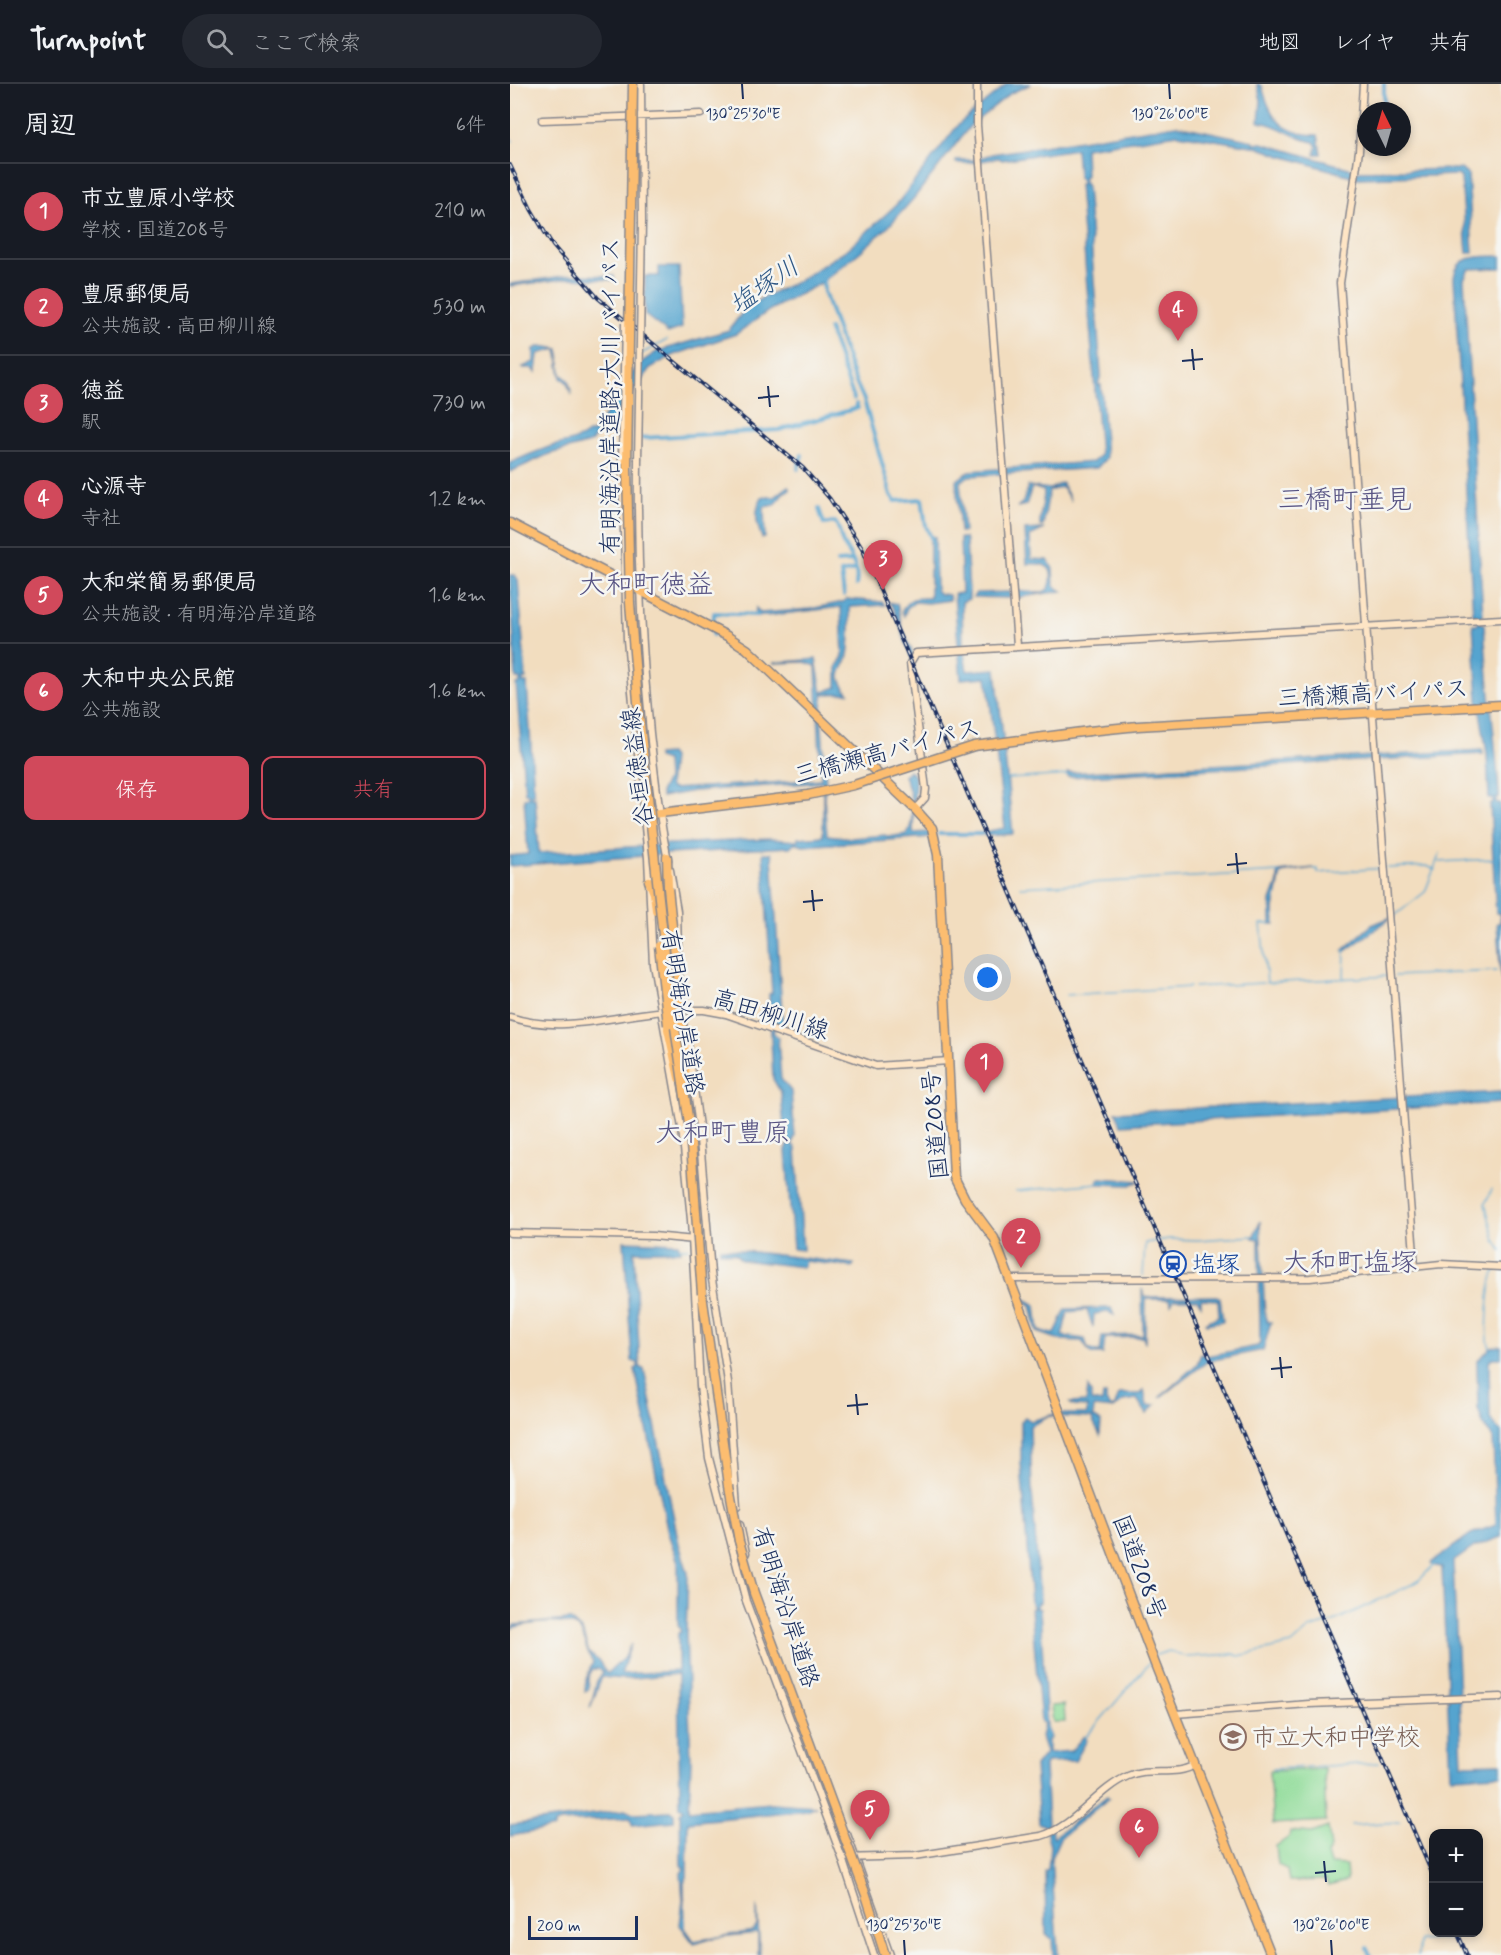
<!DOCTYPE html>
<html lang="ja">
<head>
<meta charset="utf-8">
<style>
	:root { --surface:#171b24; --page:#242831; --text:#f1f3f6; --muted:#9ea1a6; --line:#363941; --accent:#d1495b }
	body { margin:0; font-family:Mynerve,"Klee One",sans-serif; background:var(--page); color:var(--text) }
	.controls { position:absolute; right:18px; bottom:18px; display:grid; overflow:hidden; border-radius:12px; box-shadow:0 3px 9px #0003 }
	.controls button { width:54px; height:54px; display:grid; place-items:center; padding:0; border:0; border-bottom:2px solid var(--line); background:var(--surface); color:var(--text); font:30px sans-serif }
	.compass { position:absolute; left:847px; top:18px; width:54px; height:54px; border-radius:50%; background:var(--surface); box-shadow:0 3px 9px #0003; rotate:355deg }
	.scale { position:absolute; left:18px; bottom:15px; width:110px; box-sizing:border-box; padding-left:6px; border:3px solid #1b2f5e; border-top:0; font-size:16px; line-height:21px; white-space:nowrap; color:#1b2f5e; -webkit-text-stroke:4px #f6f6f2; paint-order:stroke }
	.you { position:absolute; left:478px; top:894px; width:21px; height:21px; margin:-15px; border:4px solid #fff; border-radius:50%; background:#1a73e8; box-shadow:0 0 0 9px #1a73e833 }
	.badge { display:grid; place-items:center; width:39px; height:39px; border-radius:50%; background:var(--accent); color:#fff; font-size:20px; font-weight:700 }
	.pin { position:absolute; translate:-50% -50px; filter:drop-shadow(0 2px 3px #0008) }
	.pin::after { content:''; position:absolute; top:32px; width:21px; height:18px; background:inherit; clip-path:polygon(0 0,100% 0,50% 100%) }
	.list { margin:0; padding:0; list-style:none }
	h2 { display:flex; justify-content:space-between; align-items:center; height:78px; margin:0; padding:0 24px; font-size:26px }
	h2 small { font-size:20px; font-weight:400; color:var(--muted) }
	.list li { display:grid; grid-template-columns:39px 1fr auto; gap:18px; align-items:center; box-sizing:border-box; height:96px; padding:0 24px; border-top:2px solid var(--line) }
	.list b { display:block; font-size:22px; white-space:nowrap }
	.list p { margin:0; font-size:20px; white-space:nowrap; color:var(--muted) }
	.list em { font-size:20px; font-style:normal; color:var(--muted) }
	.actions { display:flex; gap:12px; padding:18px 24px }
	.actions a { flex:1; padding:14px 0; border:2px solid var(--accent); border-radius:12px; text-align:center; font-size:21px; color:var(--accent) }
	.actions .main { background:var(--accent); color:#fff }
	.icon { flex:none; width:33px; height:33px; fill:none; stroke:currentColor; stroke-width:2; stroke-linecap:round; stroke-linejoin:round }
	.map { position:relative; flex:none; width:991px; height:1871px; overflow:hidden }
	header { display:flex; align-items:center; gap:36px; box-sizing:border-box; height:84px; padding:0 30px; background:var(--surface); border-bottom:2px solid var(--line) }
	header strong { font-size:28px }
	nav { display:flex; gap:33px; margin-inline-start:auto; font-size:21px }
	.search { width:420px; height:54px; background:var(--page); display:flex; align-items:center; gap:15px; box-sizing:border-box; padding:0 21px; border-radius:33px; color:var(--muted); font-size:22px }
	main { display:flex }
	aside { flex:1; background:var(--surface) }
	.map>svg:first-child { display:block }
	.green { fill:#90dc99; stroke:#56867c; stroke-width:1.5 }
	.water { fill:#55a4cf; stroke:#386a96; stroke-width:1.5 }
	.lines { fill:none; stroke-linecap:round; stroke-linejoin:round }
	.stream { stroke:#55a4cf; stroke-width:1.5 }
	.canal { stroke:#55a4cf; stroke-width:4 }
	.secondary-casing { stroke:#86868e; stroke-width:9 }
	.highway-casing { stroke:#86868e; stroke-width:11 }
	.secondary { stroke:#fee5c5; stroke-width:6 }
	.highway { stroke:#fcbd6f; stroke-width:8 }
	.rail-casing { stroke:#1b2f5e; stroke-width:4 }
	.rail { stroke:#f6f6f2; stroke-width:1.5; stroke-dasharray:4.5; stroke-linecap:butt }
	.secondary-bridge-casing { stroke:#86868e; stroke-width:9; stroke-linecap:butt }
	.highway-bridge-casing { stroke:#86868e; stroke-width:11; stroke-linecap:butt }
	.secondary-bridge { stroke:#fee5c5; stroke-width:6 }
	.highway-bridge { stroke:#fcbd6f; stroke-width:8 }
	.ticks { fill:none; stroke:#1b2f5e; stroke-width:2 }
	.labels { text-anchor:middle; stroke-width:5; stroke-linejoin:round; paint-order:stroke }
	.street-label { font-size:24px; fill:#1b2f5e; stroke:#f6f6f2 }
	.transit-label { font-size:24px; fill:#164399; stroke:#f6f6f2; text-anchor:start }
	.education-label { font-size:24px; fill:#785e54; stroke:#f6f6f2; text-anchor:start }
	.water-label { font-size:26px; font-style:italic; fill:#2f5886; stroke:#f6f6f2 }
	.quarter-label { font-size:27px; fill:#575383; stroke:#f6f6f2 }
	.ticks-label { font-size:15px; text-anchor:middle; fill:#1b2f5e; stroke:#f6f6f2; stroke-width:5; stroke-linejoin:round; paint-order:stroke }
</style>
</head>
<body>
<header>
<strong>Turnpoint</strong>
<div class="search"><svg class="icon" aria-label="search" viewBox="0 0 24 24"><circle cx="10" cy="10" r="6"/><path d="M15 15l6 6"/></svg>ここで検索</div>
<nav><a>地図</a><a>レイヤ</a><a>共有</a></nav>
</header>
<main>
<aside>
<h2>周辺<small>6件</small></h2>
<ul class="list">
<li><span class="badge">1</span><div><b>市立豊原小学校</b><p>学校 · 国道208号</p></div><em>210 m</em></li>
<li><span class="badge">2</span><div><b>豊原郵便局</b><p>公共施設 · 高田柳川線</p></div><em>530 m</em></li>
<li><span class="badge">3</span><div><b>徳益</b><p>駅</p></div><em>730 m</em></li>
<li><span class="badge">4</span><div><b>心源寺</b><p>寺社</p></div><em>1.2 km</em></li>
<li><span class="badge">5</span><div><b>大和栄簡易郵便局</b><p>公共施設 · 有明海沿岸道路</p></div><em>1.6 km</em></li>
<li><span class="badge">6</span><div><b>大和中央公民館</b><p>公共施設</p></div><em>1.6 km</em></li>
</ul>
<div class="actions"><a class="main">保存</a><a>共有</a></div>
</aside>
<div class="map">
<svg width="991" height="1871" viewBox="0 0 991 1871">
	<rect width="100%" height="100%" fill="#f6f6f2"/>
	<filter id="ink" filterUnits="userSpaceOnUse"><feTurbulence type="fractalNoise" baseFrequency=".0167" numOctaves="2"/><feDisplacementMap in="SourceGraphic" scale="12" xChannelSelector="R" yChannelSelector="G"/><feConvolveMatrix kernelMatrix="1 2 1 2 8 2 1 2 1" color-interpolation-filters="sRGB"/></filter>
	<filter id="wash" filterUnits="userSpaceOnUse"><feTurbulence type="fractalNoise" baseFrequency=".008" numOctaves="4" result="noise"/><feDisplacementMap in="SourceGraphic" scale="24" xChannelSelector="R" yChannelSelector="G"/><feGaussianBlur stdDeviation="1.35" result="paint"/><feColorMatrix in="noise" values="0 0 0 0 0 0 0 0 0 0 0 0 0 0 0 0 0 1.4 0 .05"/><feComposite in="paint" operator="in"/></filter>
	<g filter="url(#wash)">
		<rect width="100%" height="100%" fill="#f2ddbf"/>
		<!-- green -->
		<path class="green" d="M554,1621l1,17h-12l-2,-16z
			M814,1685l2,52 -53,3 -4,-53z
			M818,1743l3,21 -4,6 3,10 16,1 1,16 -19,5 -2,-6 -37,1 -2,-11 -9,-6 -2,-18 13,-9 1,-6 22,2z"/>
		<!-- water -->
		<path class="water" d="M497,0h24l-20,9 -41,33 -56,72 -26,29 -28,25 -39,31 -51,27 -34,24 -62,21 -24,13 -39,55 -5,2 -16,18 -41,11 -39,18v-9c13,-6 28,-12 42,-17 14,-4 25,-4 36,-13h5l40,-61 10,-11 15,-10 71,-21 15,-20 18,-12 38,-18 49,-32 48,-44 61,-79z
			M747,0l5,2c8,32 21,49 56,49l3,19h-6l2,-8 -3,-4c-21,-3 -34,-18 -55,-20l2,-22z
			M666,41l78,16v3l8,-1 90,26 6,4v-2l103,-2 7,6 5,78h-6l-6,-75 -3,-3 -100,3 -80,-23 -20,-8 -80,-13 -93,14 1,27 -3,4 4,8 14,187 -3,11h3l5,73 -9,10 -128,8 -9,6 4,50h-4l-4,-51 13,-10 124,-9 7,-7 -21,-271h3l-4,-9 -2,-26 -74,11 -3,-2c-15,2 -27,6 -43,5v-3h18l18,-6z
			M991,172v12l-32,1 -5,10 19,337h-3v7l4,1c3,58 12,115 15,173l-3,1v5h4l1,23v153l-4,-56h3v-10h-4l-6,-109h3v-6h-4l-2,-44 -9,-54 -5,-76h5l-1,-8h-4l-19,-339c3,-24 29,-20 47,-21z
			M149,183h20l3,61 -14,5 -23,-18v-39h14z
			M60,191l44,1v4l-43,-2 -61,8 1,-2z
			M31,262l18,3 2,25 7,6 4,15 -6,-14 -5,-3 -4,-29 -19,5 -2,18 -4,-4h-11l13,-6v-13z
			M552,399l9,18 -9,-14 -13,4 -6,35h-3c-1,-12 4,-22 4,-35l-12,-4 -6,18 -9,2 6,-5 5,-16 22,3z
			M278,402l2,4 -6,2 -9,13 -11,2 1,31h-3c-6,-16 -8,-26 0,-41h13z
			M534,445l-14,7 1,23 17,1 5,9 1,17 8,5 -47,7v-7l26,2 8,-4c7,-21 -1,-27 -22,-25l-2,-34z
			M420,451l5,2 1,53 4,4 9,1 1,5 -22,3 -13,-1 -8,6 -3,8 -2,-5c7,-15 15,-13 28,-13z
			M450,454h5l1,4 3,50v7l-7,3 1,44 4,25 29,-2 17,165 -28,2 -2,-4 22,-4 -18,-151 -26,2 -7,-85 8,-1z
			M0,491h5l3,5 8,99h-3v4h4l7,110 -3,1v3h4l4,56 104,-7v10l-133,10v-10l18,-2 -4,-56 4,-1v-4h-3l-9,-109 4,-1v-4h-4z
			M500,508v6l-37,-1 3,-4z
			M336,515l36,3 3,3 -35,2c0,15 1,32 -2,48 -3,16 -17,18 1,38l-25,1 -1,-2 14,-5v-21l6,-9 -2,-50 -75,9h-12l2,-8 4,5 50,-4 33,-7z
			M378,518l9,2 5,23 11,27 -2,3 -18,-50z
			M306,575l7,40 -2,14 5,71 -2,13 3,38 25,3 33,-3 3,2 19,-3c9,-14 4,-44 -3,-58l5,-6 6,6 -2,57 17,-1 1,5 -128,9 -9,-3 -4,4 -138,8 -1,-10 119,-6 28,2v-3l25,-2v-54l-129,9 -33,6v-6l6,-12 -1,-18 -9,-3v-3l12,-1 3,4 -3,28 3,3 80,-5 3,-3 3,3 63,-5 -5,-113 -11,-4 -32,1z
			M972,666l1,4 -415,23 -1,-4z
			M253,769h8l1,4 11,169 -8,2 -2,4 5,6 3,41 10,12 4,45 -3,9 3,1 1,3 7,101 -10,-1 -7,-99 3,-9h-4l-4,-48 -8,-14 -4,-85 3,-1z
			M804,784l-33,5 -7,36 1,15h-4v-23l7,-19v-10z
			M884,832l-50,36 -1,-2 29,-25z
			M991,1008v11l-380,22 -5,-13z
			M591,1094l39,3 -10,4 -33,-1 1,-5z
			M750,1137l5,95 2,6h4l-8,28 -55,11 -49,37 38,-34 4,-10 6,2 51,-10 2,-3 -1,-104 -6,-1z
			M114,1157l54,2 3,8h-47l6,117 4,1 35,175 9,29 -2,61 5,127 -2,49 82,-7 45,3 -9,4 -119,12 -1,55 -3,6 1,45 9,13 59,-10 4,-5v-20l3,49h-2v-22l-40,4 -24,7 -14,-19 3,-25 -2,-27 3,-4 -3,-4 -1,-53 4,-3 -4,-3 -2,-132 -55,5 -21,-2 -12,31 7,-27 6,-9 -4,-4 -7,2 -4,8 1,11 -4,3 1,-13 7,-17c-7,-9 -7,-21 -12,-30 -8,-15 -57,-9 -71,-3l4,-4 56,-5 12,11 7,22 10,8 8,13 17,-16 7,-14 -10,30 57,-3v-38l3,-1 -3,-7v-63l-10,-29 -33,-164 3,-2v-4l-6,-2z
			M210,1164l134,16 -2,3 -47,-6 -2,6 -62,-7 -5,-6 -16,-3z
			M632,1205l2,7 5,1 68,-1 3,2 3,23 -16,3 -1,-2 13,-6 -1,-16 -17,-1v6l-4,-6h-23l-3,5 -1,-5h-24l-1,44 -2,-6 -38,1 -2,16h-12l-9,-13 -22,-1 -23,-8 -6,-27 -11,-6 -1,-4 17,10 3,26 16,3 10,-23 3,-2 43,-1 3,7 -6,-3 -14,2 -1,13 -6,-17 -19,2 -6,24 23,3 3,10 12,4 2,-17 41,-1z
			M991,1262v12h-9l-3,4 1,57 11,13v105l-27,10 -21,15 9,202 39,-1v12l-50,2 -9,-210 -7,-1 -4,-3 40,-29 25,-9 -3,-87 -10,-14 -5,-15 -1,-47 14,-15z
			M578,1304l3,5v8l11,2 1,-8h3v7l6,6 3,-2 4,-12h22l3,-4 3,16 8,-1 -8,9 -10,-15 -14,2 -9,8 -20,-2 -1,10 8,5 -1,13 -9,-17 -41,-2 -20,10 2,65 8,111 -3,1v5l3,1 7,118 4,11 -3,2v13l23,-2 13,-15 3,4 -12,21 -28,1 -2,4 3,58 6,13 53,-41 2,2 -49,40 -9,20 7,97h-5l-1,-16 -6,-5 -1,-63 3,-1 2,-24 -5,-20 -6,-3 -4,-57 11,-14 -5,-15 3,-14 -3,-1 -10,-114h4l-4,-5 -10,-140v-41l4,-5 6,4 24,-7h32v-7l-13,-1 -4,-3 16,-1z
			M115,1726l8,3 37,-2 4,2v8l-42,4 -1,-7 -70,4 -7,2v4l-44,8v-11z"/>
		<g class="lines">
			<!-- stream -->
			<path class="stream" d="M0,54l3,3
				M131,270l26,-14
				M498,695l61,-4
				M929,778l55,-3
				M878,784l39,-2 8,4
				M804,785h4v4l66,-5
				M510,803l259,-15
				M883,833l32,-25 15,-39
				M885,892l101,-5
				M834,894l1,-28
				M756,899l124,-7
				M757,899l-6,-59h9
				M684,903l69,-4
				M556,911l124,-8
				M982,1105l-7,15 10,36 6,10
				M506,1107l82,-8
				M169,1164h10
				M633,1192l2,-33 24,-4 29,1 55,-4
				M980,1264c-5,-12 -2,-70 7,-80
				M646,1571l13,-4 19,6 45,-3 6,2 53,-12 17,-15 23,-7 85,-40 18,-18
				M575,1654l66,-77
				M762,1685l107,-6
				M841,1741l49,-3
				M908,1871l2,-14 34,-3"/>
			<!-- canal -->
			<path class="canal" d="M874,27v-27
				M313,192l1,16 29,84 11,24 27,95 4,6 27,-2 4,27 6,14
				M319,245l25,70
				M132,354l137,-8 79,-22 -2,-4
				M288,385l4,-14
				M309,425l5,15 11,-2c6,7 4,15 9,23 8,14 15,23 12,40
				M327,478l16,-1
				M334,511l-3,-22 14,-3
				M203,551l1,-22 43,2
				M429,750h42
				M857,1864l3,7"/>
		</g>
	</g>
	<g filter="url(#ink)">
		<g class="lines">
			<defs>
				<path id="secondary" d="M131,0l1,138
					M467,0v41l40,520
					M853,0l-4,67 -19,132 75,984
					M32,36l159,-6
					M112,376l5,180 21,218 5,106 29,164 9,92 9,166 9,72 37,143 96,257 32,97
					M128,376c-1,92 3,182 12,273 5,43 9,85 18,127
					M405,725l10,-11 1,-9 -16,-126 6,-10 585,-34
					M160,786l7,41 1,38
					M167,926h27l22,4 150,52 73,-5
					M0,933c50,17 103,-1 154,-6
					M177,952l12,91 12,146 17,109 9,124
					M0,1149l143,3 42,4
					M500,1195l300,-1 131,-14 60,3
					M230,1441l6,28
					M665,1630l134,-10 192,-7
					M337,1750l43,121
					M332,1774l73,-2 126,-20c35,-10 55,-46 87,-60 21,-10 47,1 67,-11"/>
				<path id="highway" d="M0,439l217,113 20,13 168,160 17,19 6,27 16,322 11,22 29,39 161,426 116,291
					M579,647l49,-5 363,-21
					M134,731l164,-20
					M157,773l1,31
					M139,797l5,12 2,17
					M172,938l4,59
					M158,945l11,49
					M192,1210l27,191"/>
			</defs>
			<!-- secondary casing -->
			<use href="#secondary" class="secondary-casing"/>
			<!-- highway casing -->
			<use href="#highway" class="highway-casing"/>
			<!-- secondary -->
			<use href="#secondary" class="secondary"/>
			<!-- highway -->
			<use href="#highway" class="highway"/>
			<defs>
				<path id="rail" d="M0,81l21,44 22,37 45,52 205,170 27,31 32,49 572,1330
					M947,1848l10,23"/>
			</defs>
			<!-- rail casing -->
			<use href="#rail" class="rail-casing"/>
			<!-- rail -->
			<use href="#rail" class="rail"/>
			<defs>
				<path id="secondary-bridge" d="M112,376l3,-137
					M128,376l4,-238"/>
				<path id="highway-bridge" d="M123,0l-6,383 3,136 9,111 28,258 23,159 12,163
					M298,711l46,-10 120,-39 115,-15
					M158,804l14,134
					M149,862l9,79
					M219,1401l10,56 15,52 112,302 19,60"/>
			</defs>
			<!-- secondary-bridge casing -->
			<use href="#secondary-bridge" class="secondary-bridge-casing"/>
			<!-- highway-bridge casing -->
			<use href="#highway-bridge" class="highway-bridge-casing"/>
			<!-- secondary-bridge -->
			<use href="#secondary-bridge" class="secondary-bridge"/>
			<!-- highway-bridge -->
			<use href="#highway-bridge" class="highway-bridge"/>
		</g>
	</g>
	<!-- ticks -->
	<path class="ticks" d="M232,0l1,15M659,0l1,15M682,265l2,21M672,277l21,-2M258,302l2,21M248,314l21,-2M726,769l2,21M717,781l20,-2M302,806l2,21M293,818l20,-2M770,1273l2,21M761,1285l21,-2M346,1310l2,21M337,1322l21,-2M814,1777l2,21M805,1789l21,-2M394,1856l1,15M821,1856l1,15"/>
	<!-- icons -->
	<defs>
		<symbol id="station-ring" viewBox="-11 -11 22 22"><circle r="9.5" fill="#f6f6f2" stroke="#1a4fb4" stroke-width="1.5"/><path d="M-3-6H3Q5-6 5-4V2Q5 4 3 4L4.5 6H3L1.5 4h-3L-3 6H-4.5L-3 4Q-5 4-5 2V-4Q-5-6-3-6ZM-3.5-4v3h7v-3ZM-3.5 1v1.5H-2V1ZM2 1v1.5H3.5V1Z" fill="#1a4fb4"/></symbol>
		<symbol id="school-ring" viewBox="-11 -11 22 22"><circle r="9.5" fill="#f6f6f2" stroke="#8d6e63" stroke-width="1.5"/><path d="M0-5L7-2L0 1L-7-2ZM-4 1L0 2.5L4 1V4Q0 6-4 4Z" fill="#8d6e63"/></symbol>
	</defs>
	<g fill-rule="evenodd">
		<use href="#station-ring" x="648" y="1165" width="30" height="30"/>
		<use href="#school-ring" x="708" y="1638" width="30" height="30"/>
	</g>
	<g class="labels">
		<!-- street labels -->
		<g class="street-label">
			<text transform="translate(100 312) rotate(-90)" y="8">有明海沿岸道路;大川バイパス</text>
			<text transform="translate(863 609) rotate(-3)" y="8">三橋瀬高バイパス</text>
			<text transform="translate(377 667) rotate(-15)" y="8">三橋瀬高バイパス</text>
			<text transform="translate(127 683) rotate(-97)" y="8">谷垣徳益線</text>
			<text transform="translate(173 928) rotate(81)" y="8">有明海沿岸道路</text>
			<text transform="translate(261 930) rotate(17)" y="8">高田柳川線</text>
			<text transform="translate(425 1041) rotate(-95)" y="8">国道208号</text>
			<text transform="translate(630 1483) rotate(69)" y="8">国道208号</text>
			<text transform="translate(276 1523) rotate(72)" y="8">有明海沿岸道路</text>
		</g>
		<!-- transit labels -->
		<g class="transit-label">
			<text x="682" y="1188">塩塚</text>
		</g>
		<!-- education labels -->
		<g class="education-label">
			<text x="742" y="1661">市立大和中学校</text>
		</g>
		<!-- water labels -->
		<g class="water-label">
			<text transform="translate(254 201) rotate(-35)" y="9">塩塚川</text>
		</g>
		<!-- quarter labels -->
		<g class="quarter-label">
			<text x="835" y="424">三橋町垂見</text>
			<text x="136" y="509">大和町徳益</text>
			<text x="213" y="1057">大和町豊原</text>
			<text x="840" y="1187">大和町塩塚</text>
		</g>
	</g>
	<g class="ticks-label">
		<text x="233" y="35">130°25'30"E</text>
		<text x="660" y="35">130°26'00"E</text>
		<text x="394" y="1846">130°25'30"E</text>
		<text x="821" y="1846">130°26'00"E</text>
	</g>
</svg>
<div class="controls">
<button>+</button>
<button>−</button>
</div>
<svg class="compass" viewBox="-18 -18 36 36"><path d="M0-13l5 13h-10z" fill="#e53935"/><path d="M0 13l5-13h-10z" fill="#9ea1a6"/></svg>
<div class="scale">200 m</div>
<div class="you"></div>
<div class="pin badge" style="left:474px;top:1009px">1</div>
<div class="pin badge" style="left:511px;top:1184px">2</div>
<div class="pin badge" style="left:373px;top:506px">3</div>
<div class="pin badge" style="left:668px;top:257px">4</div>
<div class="pin badge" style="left:360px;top:1756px">5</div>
<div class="pin badge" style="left:629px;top:1774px">6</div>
</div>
</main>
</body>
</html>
